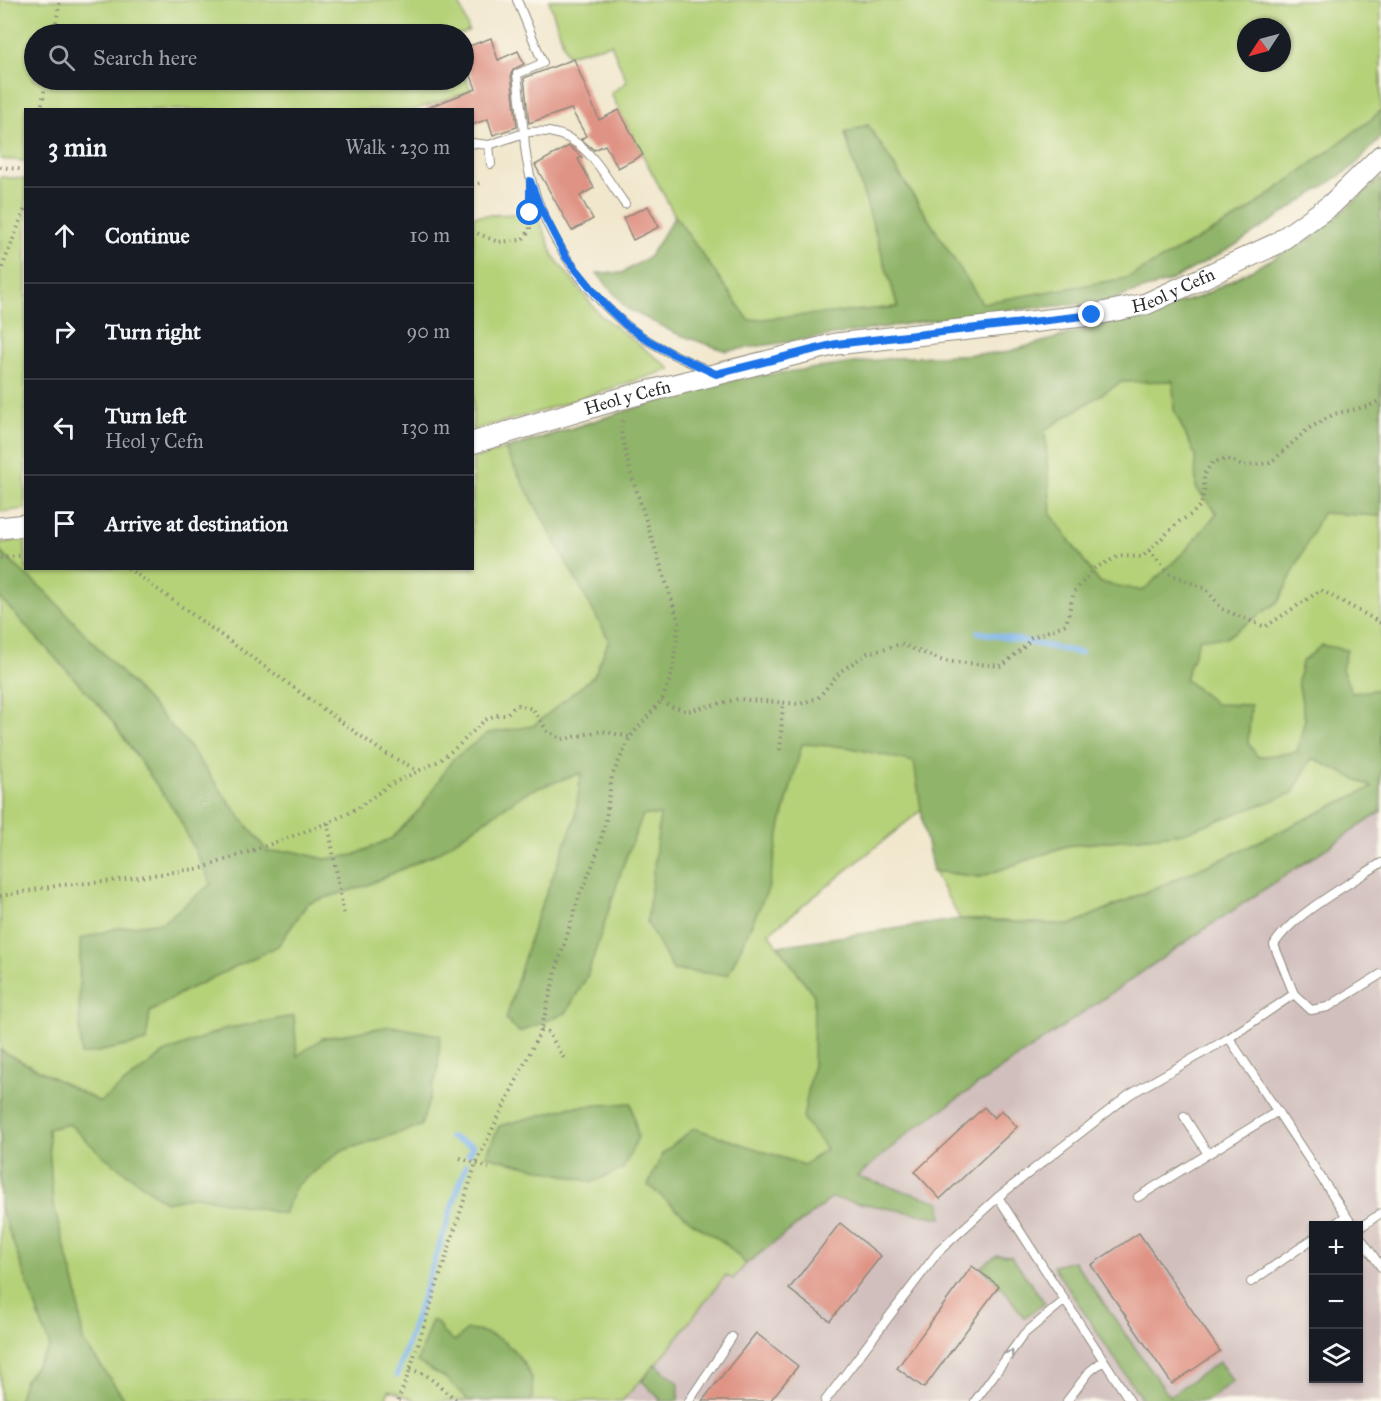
<!DOCTYPE html>
<html lang="en">
<head>
<meta charset="utf-8">
<style>
	:root { --surface:#171b24; --page:#20242c; --text:#f1f3f6; --muted:#9ea1a6; --line:#363941 }
	body { margin:0; font-family:"IM FELL Great Primer",serif; background:var(--page); color:var(--text) }
	.controls { position:absolute; right:18px; bottom:18px; display:grid; overflow:hidden; border-radius:0px; box-shadow:0 2px 4px #0004 }
	.controls button { width:54px; height:54px; display:grid; place-items:center; padding:0; border:0; border-bottom:2px solid var(--line); background:var(--surface); color:var(--text); font:30px sans-serif }
	.compass { position:absolute; left:1237px; top:18px; width:54px; height:54px; border-radius:50%; background:var(--surface); box-shadow:0 2px 4px #0004; rotate:234deg }
	.stop { position:absolute; width:18px; height:18px; margin:-14px; border:4px solid #1a73e8; border-radius:50%; background:#fff }
	.stop.end { background:#1a73e8; border-color:#fff; box-shadow:0 2px 6px #0008 }
	.list { margin:0; padding:0; list-style:none }
	h2 { display:flex; justify-content:space-between; align-items:center; height:78px; margin:0; padding:0 24px; font-size:26px }
	h2 small { font-size:20px; font-weight:400; color:var(--muted) }
	.list li { display:grid; grid-template-columns:39px 1fr auto; gap:18px; align-items:center; box-sizing:border-box; height:96px; padding:0 24px; border-top:2px solid var(--line) }
	.list b { display:block; font-size:22px; white-space:nowrap }
	.list p { margin:0; font-size:20px; white-space:nowrap; color:var(--muted) }
	.list em { font-size:20px; font-style:normal; color:var(--muted) }
	.icon { flex:none; width:33px; height:33px; fill:none; stroke:currentColor; stroke-width:2; stroke-linecap:round; stroke-linejoin:round }
	.map { position:relative; flex:none; width:1381px; height:1401px; overflow:hidden }
	.search { position:absolute; background:var(--surface); box-shadow:0 2px 4px #0004; left:24px; top:24px; width:450px; height:66px; display:flex; align-items:center; gap:15px; box-sizing:border-box; padding:0 21px; border-radius:33px; color:var(--muted); font-size:22px }
	.panel { position:absolute; background:var(--surface); box-shadow:0 2px 4px #0004; left:24px; top:108px; width:450px; height:462px; border-radius:0px }
	.map>svg:first-child { display:block }
	.industrial { fill:#d1bfbd; fill-rule:evenodd }
	.green { fill:#b5d279; stroke:#707e52; stroke-width:1.5; fill-rule:evenodd }
	.forest { fill:#90b469; stroke:#5e704a; stroke-width:1.5; fill-rule:evenodd }
	.lines { fill:none; stroke-linecap:round; stroke-linejoin:round }
	.stream { stroke:#7ab2ea; stroke-width:6 }
	.building { fill:#df9384 }
	.service-casing { stroke:#8e897c; stroke-width:10 }
	.tertiary-casing { stroke:#8e897c; stroke-width:23 }
	.path { stroke:#8e897c; stroke-width:4; stroke-dasharray:1.5 4.5; stroke-linecap:butt }
	.service { stroke:#fff; stroke-width:8 }
	.tertiary { stroke:#fff; stroke-width:21 }
	.oneway { stroke:#a0a0a0 }
	.route { stroke:#1a73e8; stroke-width:8 }
	.labels { text-anchor:middle; stroke-width:6; stroke-linejoin:round; paint-order:stroke }
	.street-label { font-size:18px; fill:#2b2b2b; stroke:#fbf7ec }
</style>
</head>
<body>
<div class="map">
<svg width="1381" height="1401" viewBox="0 0 1381 1401">
	<rect width="100%" height="100%" fill="#fbf7ec"/>
	<filter id="ink" filterUnits="userSpaceOnUse"><feTurbulence type="fractalNoise" baseFrequency=".0167" numOctaves="2"/><feDisplacementMap in="SourceGraphic" scale="12" xChannelSelector="R" yChannelSelector="G"/><feConvolveMatrix kernelMatrix="1 2 1 2 8 2 1 2 1" color-interpolation-filters="sRGB"/></filter>
	<filter id="wash" filterUnits="userSpaceOnUse"><feTurbulence type="fractalNoise" baseFrequency=".008" numOctaves="4" result="noise"/><feDisplacementMap in="SourceGraphic" scale="24" xChannelSelector="R" yChannelSelector="G"/><feGaussianBlur stdDeviation="1.35" result="paint"/><feColorMatrix in="noise" values="0 0 0 0 0 0 0 0 0 0 0 0 0 0 0 0 0 1.4 0 .05"/><feComposite in="paint" operator="in"/></filter>
	<g filter="url(#wash)">
		<rect width="100%" height="100%" fill="#f1e7cd"/>
		<!-- industrial -->
		<path class="industrial" d="M1381,812v589h-759l41,-45 64,-81 6,4 13,-15 76,-58 90,-76 294,-202zM1314,1226h44v152h-44z"/>
		<!-- green -->
		<path class="green" d="M0,0h458l11,31 -7,3h-428v46h430v-9l7,20 -57,19h-388l-1,51 -25,-2z
			M549,0h832v110l-8,8 -131,97 -114,63 -146,26 -114,-179 -23,8 53,174 -149,14 -74,-105 -56,-106 -8,-17 16,-11 -16,-38 -44,11zM1246,27h36v36h-36z
			M0,177l26,2 -1,330 -25,3z
			M1381,178v609h-8l-142,68 -161,70 -110,-6 -27,-48 47,6 86,-31 117,-13 75,-76 -288,14 -201,162 143,197 -90,76 -76,58 -13,15 -7,-4 -63,81 -41,45h-205l-28,-11 -4,11h-385v-858l25,-4 1,29h446l1,-109 175,-55 245,-46 111,-5 196,-56 112,-59z
			M537,213l17,44 46,58 71,54 -139,45 -59,16v-214z"/>
		<!-- forest -->
		<path class="forest" d="M1381,110v28l-28,29 -119,79 -64,35 -65,21 -119,10 -260,39 -51,-18 -49,-25 -29,-35h25l27,-16 26,-41 74,104 149,-13 -53,-174 23,-8 114,178 145,-25 115,-63 131,-97z
			M1381,178v338l-59,-3 -43,88 -53,37h-26l-15,41 31,25 35,1 -3,38 10,14 39,-5 8,-33 -7,-38 4,-19 20,-17 25,5 -5,19 10,24 29,-4v123l-175,116 -294,202 -55,47 84,25 1,16 -110,-20 -86,66 -21,-21 -32,-20 -45,-38 15,-32 31,-25 110,37 22,-16 -23,-30 10,-55 1,-69 -36,-49 182,-27 110,6 161,-70 141,-68 -60,-29 -19,35 -110,40 -117,13 -86,31 -47,-6 -9,-42 -10,-67 -67,-15 -45,-3 -21,80 -13,65 -40,86 -55,-5 -26,-48 13,-107h-17l-19,48 -37,114 -21,36 -47,19 -13,-13 28,-94 41,-106 6,-46 -54,19 -90,61 -72,33 -57,17 -30,43 -97,47 -31,19 -4,30 -65,13 -2,-51 1,-65 37,-11 46,-6 48,-38 -34,-70 -70,-100 -107,-116v-46l47,41 138,148 53,73 30,38 24,-1 33,8 29,-4 38,-17 29,-30 31,-48 36,-27 45,-7 61,-50 15,-36 -104,-190 143,-46 93,-26 152,-20 111,-5 196,-56 112,-59zM1173,381l1,29 21,45 1,33 21,25 -30,36 -44,42 -44,-9 -48,-68 -6,-84 76,-48z
			M294,1016l3,40 26,-18 68,-12 49,9 -2,35 -17,56 -80,25 -45,35 -12,28 -87,-18 -32,6 -64,-48 -32,-30 -21,5 5,75 24,87 6,50 43,60h-108l6,-20 26,-34 -50,-141v-156l100,52 64,-49 60,-24z
			M631,1103l7,34 -15,32 -31,13 -106,-26 13,-30 72,-19z
			M997,1255l14,1 34,47 -21,15 -18,-26 -25,-25z
			M1074,1261l95,135 50,-34 14,19 -26,20h-64l-90,-135z
			M432,1320l5,2 6,11 12,8 12,-11c30,1 49,17 63,44 3,6 2,16 3,23l-3,4h-61l-22,-22 -30,-17z
			M655,1364l24,19 -1,18h-19l1,-2 -18,-18z"/>
		<g class="lines">
			<!-- stream -->
			<path class="stream" d="M978,632l103,21
				M450,1137l23,9 -4,8
				M397,1375l69,-210"/>
		</g>
		<g id="blocks">
			<!-- building -->
			<path class="building" d="M491,38l7,22 20,-9 6,13 -10,5 -3,5 6,53 -24,8 -5,-16 -16,6v-15h-46v-2l50,-19 -12,-33v-8z
				M574,59l25,61 20,-10 24,45 -25,13 -13,-23 -11,5 -13,-11 5,-3 -15,-27 -42,14 -5,-45z
				M569,146l13,11 -4,2 16,29 -14,8 13,23 -21,12 -37,-66z
				M648,206l11,21 -26,13 -10,-22z
				M984,1107l10,11 8,-8 15,17 -77,72 -25,-27z
				M840,1223l41,33 -51,65 -41,-32z
				M1139,1233l81,118 -48,33 -81,-119z
				M972,1266l27,20 -75,102 -27,-20z
				M756,1333l42,33 -28,35h-68z"/>
		</g>
	</g>
	<g filter="url(#ink)">
		<use href="#blocks" fill-opacity="0" stroke="#8e897c" stroke-width="1.5"/>
		<g class="lines">
			<defs>
				<path id="service" d="M517,0l26,63 -26,11 7,59c56,-10 73,32 101,71
					M472,143l17,2 35,-12c3,74 46,144 101,191 25,21 55,34 85,47
					M489,145l2,19
					M1294,994l17,16 17,-3 53,-33
					M1229,1038l124,188
					M1184,1116l24,38
					M998,1197l132,204
					M1138,1197l140,-86
					M1332,1226l14,-10
					M1358,1229l23,-16
					M1358,1234l23,33
					M1251,1282l63,-44
					M689,1401l43,-64
					M825,1401l113,-149 60,-55 131,-102 100,-57 65,-44 -20,-49c16,-29 77,-62 107,-82
					M975,1401l49,-67 41,-34
					M1067,1401l23,-30 13,-10"/>
				<g id="tertiary">
					<path id="s1" d="M472,443l147,-44 217,-55 256,-29 54,-11 130,-60 56,-40 49,-48"/>
					<path d="M0,528l26,-3"/>
				</g>
			</defs>
			<!-- service casing -->
			<use href="#service" class="service-casing"/>
			<!-- tertiary casing -->
			<use href="#tertiary" class="tertiary-casing"/>
			<!-- path -->
			<path class="path" d="M54,34l6,-34
				M41,110l5,-30
				M0,167l26,3
				M472,185l9,-2
				M472,231l26,11 24,-2 8,-10v-10
				M0,273l26,-67
				M1149,551l21,23 36,15 16,20 43,18 56,-37 60,33
				M0,558l26,-3
				M128,568l255,184 34,18
				M662,700l7,6 19,5 50,-12 62,5 18,-6 23,-27 27,-18 33,-9 42,17 59,5 23,-20 6,-8 35,-14 8,-32 21,-24 24,-12 23,1 38,-36 12,-7 9,-9 3,-14v-17l9,-12 15,-3 14,7 28,-3 38,-34 26,-15 35,-8 12,-6
				M780,750l3,-47
				M328,823l16,93
				M0,896l61,-11 43,-3 98,-14 72,-25 54,-20 30,-15 31,-23 50,-24 19,-15 27,-26 10,-5h10l12,-10 16,4 15,23 15,7 39,-8 28,6
				M541,1030l7,2 16,26
				M460,1158l29,10
				M410,1369l16,6 32,26
				M398,1401l12,-32 66,-206 65,-133 16,-63 23,-73 14,-32 11,-37 7,-49 18,-39 32,-37 10,-26 7,-51 -50,-156 -8,-36 2,-14"/>
			<!-- service -->
			<use href="#service" class="service"/>
			<!-- tertiary -->
			<use href="#tertiary" class="tertiary"/>
		</g>
		<!-- one-way arrows -->
		<defs><path id="oneway-chevron" d="M-2-3.5L2.5 0L-2 3.5" fill="none" stroke-width="1.6" stroke-linecap="round" stroke-linejoin="round" transform="scale(1.5)"/></defs>
		<use class="oneway" href="#oneway-chevron" transform="translate(1010 1354) rotate(-54)"/>
	</g>
	<g class="lines" filter="url(#ink)">
		<!-- route -->
		<path class="route" d="M530,213v-32l9,24 27,52 40,49 20,19 23,16 22,12 45,21 120,-30 256,-29"/>
	</g>
	<g class="labels">
		<!-- street labels -->
		<g class="street-label">
			<text dy="6" stroke="none"><textPath href="#s1" startOffset="720">Heol y Cefn</textPath></text>
			<text dy="6" stroke="none"><textPath href="#s1" startOffset="162">Heol y Cefn</textPath></text>
		</g>
	</g>
</svg>
<div class="controls">
<button>+</button>
<button>−</button>
<button><svg class="icon" aria-label="layers" viewBox="0 0 24 24"><path d="M12 4l9 5-9 5-9-5zM3 14l9 5 9-5"/></svg></button>
</div>
<svg class="compass" viewBox="-18 -18 36 36"><path d="M0-13l5 13h-10z" fill="#e53935"/><path d="M0 13l5-13h-10z" fill="#9ea1a6"/></svg>
<div class="stop" style="left:530px;top:213px"></div>
<div class="stop end" style="left:1092px;top:315px"></div>
<div class="search"><svg class="icon" aria-label="search" viewBox="0 0 24 24"><circle cx="10" cy="10" r="6"/><path d="M15 15l6 6"/></svg>Search here</div>
<section class="panel">
<h2>3 min<small>Walk · 230 m</small></h2>
<ul class="list">
<li><svg class="icon" aria-label="ahead" viewBox="0 0 24 24"><path d="M12 20V5M6 11l6-6 6 6"/></svg><div><b>Continue</b></div><em>10 m</em></li>
<li><svg class="icon" aria-label="right" viewBox="0 0 24 24"><path d="M7 20v-9h11M14 6l5 5-5 5"/></svg><div><b>Turn right</b></div><em>90 m</em></li>
<li><svg class="icon" aria-label="left" viewBox="0 0 24 24"><path d="M17 20v-9H6M10 6l-5 5 5 5"/></svg><div><b>Turn left</b><p>Heol y Cefn</p></div><em>130 m</em></li>
<li><svg class="icon" aria-label="arrive" viewBox="0 0 24 24"><path d="M6 21V4h12l-3 4 3 4H6"/></svg><div><b>Arrive at destination</b></div></li>
</ul>
</section>
</div>
</body>
</html>
